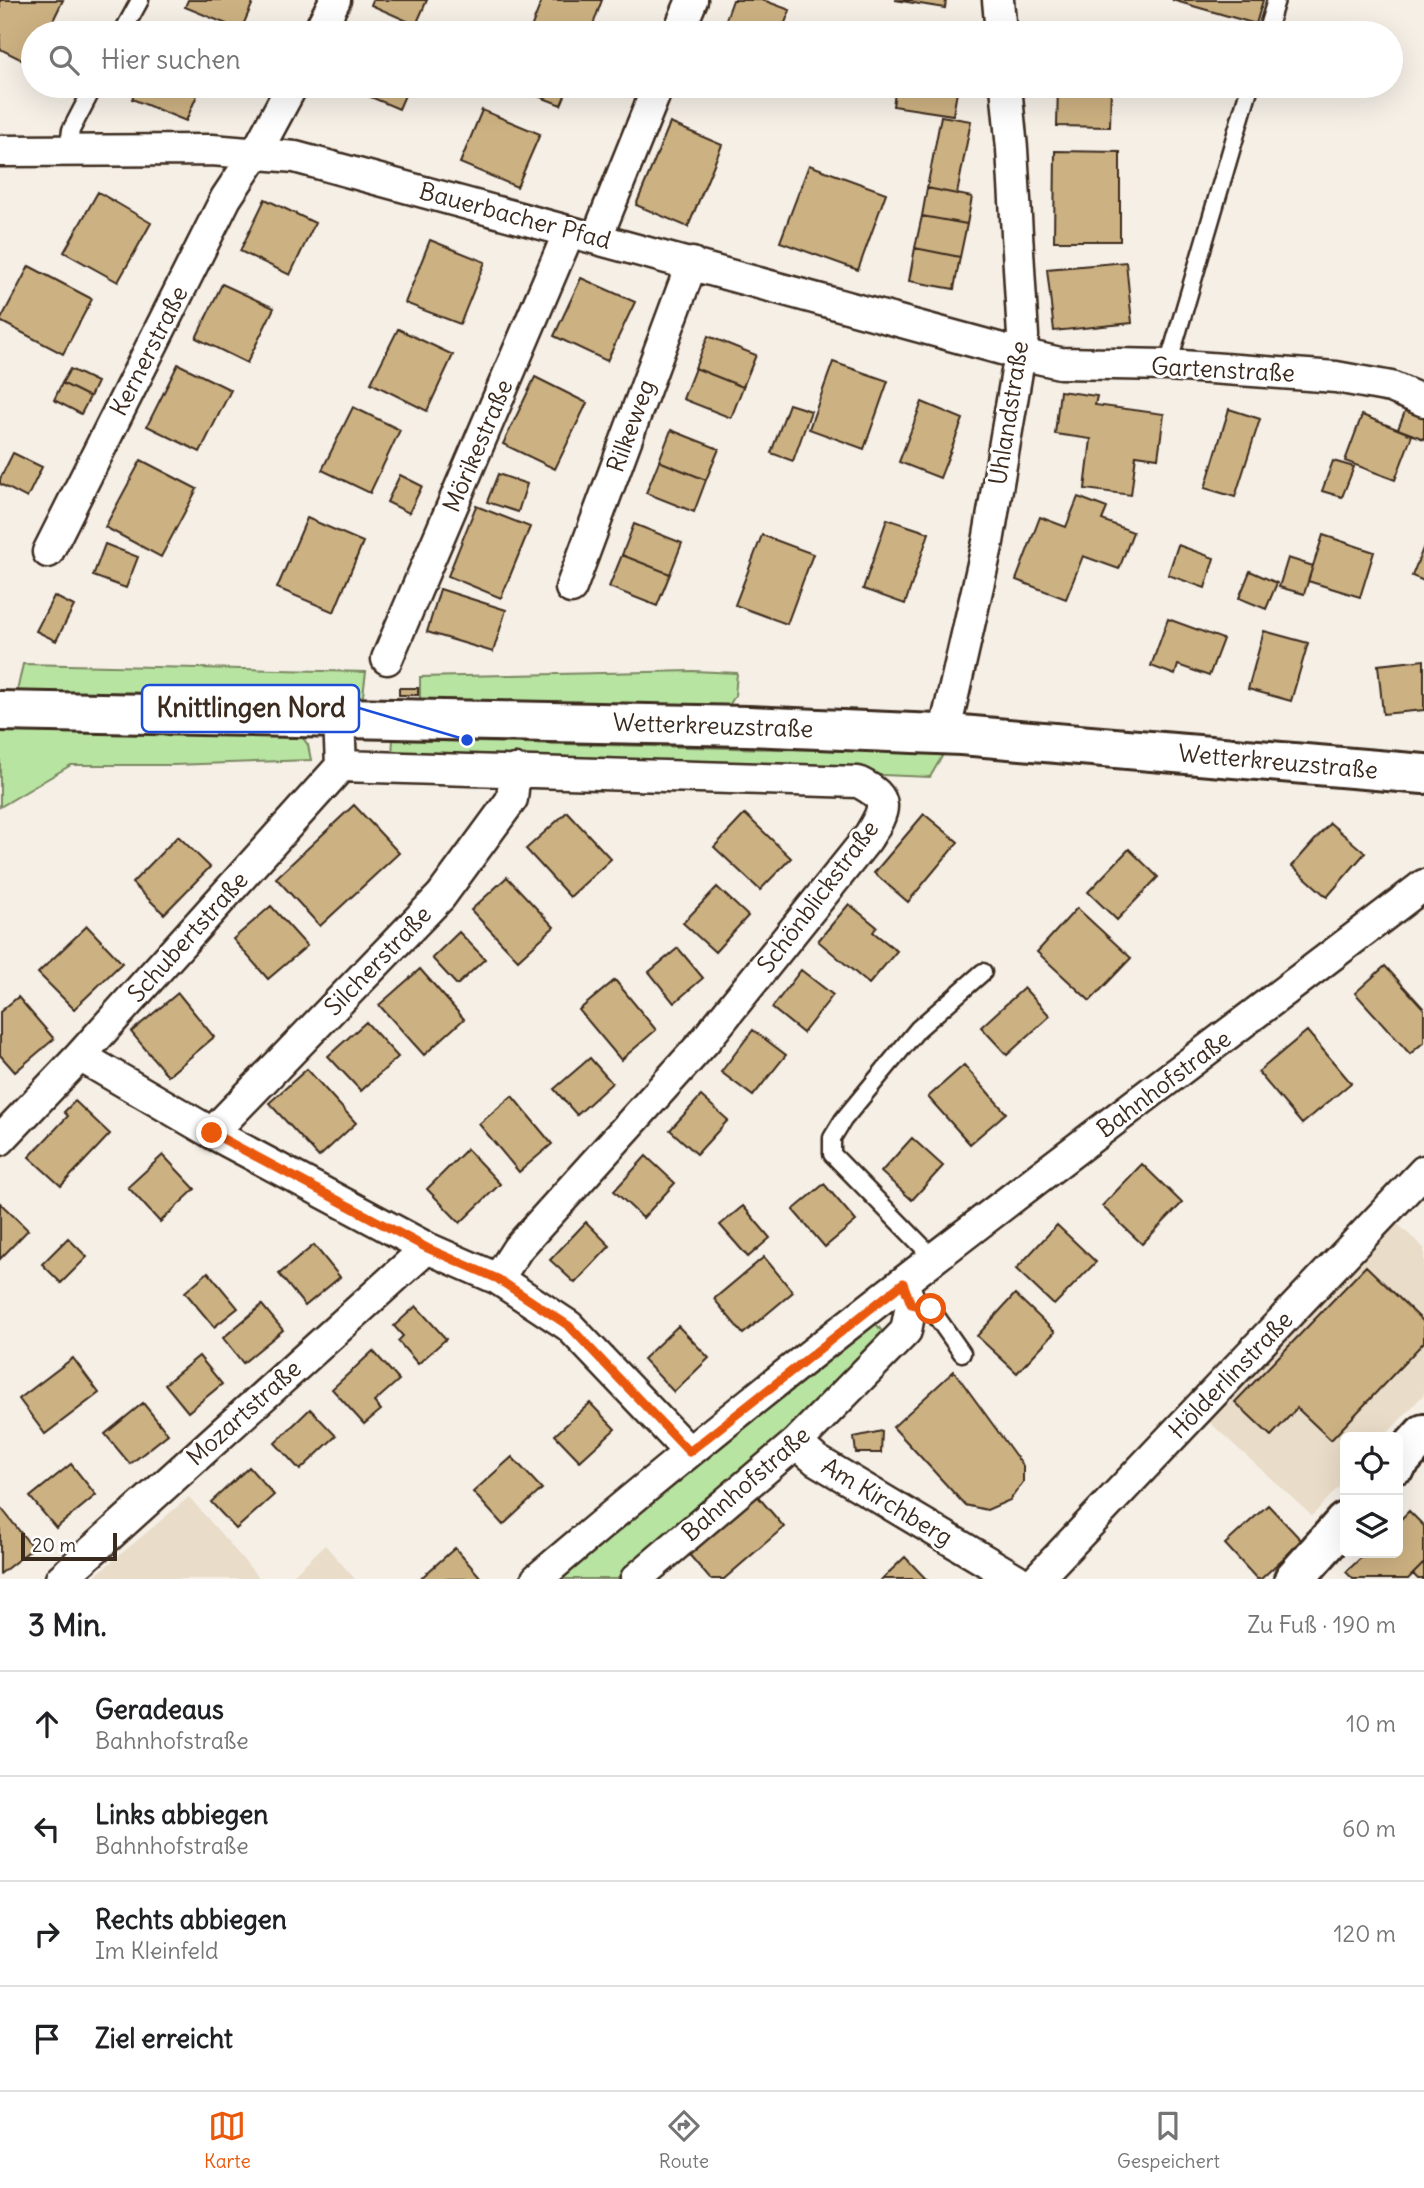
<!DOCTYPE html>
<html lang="de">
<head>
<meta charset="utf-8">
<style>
	:root { --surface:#fff; --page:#f2f2f2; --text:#202124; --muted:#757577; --line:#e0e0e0; --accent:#ea580c }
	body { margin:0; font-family:Delius,sans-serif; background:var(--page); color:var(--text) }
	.controls { position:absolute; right:21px; bottom:21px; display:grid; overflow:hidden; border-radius:10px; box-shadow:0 7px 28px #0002 }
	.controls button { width:63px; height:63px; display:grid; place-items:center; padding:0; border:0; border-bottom:2px solid var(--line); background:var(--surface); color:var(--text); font:35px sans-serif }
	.scale { position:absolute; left:21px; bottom:18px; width:96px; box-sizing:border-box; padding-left:7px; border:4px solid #3b2a1e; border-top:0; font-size:19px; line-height:24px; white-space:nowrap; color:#3b2a1e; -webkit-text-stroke:5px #fff; paint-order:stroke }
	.stop { position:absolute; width:21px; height:21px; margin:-16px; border:5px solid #ea580c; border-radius:50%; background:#fff }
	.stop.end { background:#ea580c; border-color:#fff; box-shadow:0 2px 7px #0008 }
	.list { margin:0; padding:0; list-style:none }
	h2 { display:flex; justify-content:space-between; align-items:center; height:91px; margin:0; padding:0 28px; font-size:30px }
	h2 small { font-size:23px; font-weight:400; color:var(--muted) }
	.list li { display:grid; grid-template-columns:46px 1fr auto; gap:21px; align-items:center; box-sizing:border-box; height:105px; padding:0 28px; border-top:2px solid var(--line) }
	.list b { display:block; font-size:26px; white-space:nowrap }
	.list p { margin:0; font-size:23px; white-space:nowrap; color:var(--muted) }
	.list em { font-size:23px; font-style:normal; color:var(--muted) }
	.icon { flex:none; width:38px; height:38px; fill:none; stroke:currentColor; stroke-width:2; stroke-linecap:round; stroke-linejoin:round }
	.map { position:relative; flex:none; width:1424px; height:1579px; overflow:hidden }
	.search { position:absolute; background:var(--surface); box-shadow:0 7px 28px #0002; left:21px; right:21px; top:21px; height:77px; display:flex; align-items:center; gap:18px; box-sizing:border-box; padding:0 24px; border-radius:38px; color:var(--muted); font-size:26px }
	.sheet { height:511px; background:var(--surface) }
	nav { display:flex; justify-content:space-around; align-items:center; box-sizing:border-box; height:98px; border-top:2px solid var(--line); background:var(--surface); font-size:19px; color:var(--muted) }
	nav a { display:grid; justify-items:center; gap:4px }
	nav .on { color:var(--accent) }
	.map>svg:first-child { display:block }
	.built { fill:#e9dcc8 }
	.green { fill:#b8e4a2; stroke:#7a8760; stroke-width:2 }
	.building { fill:#ccb182; stroke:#3b2a1e; stroke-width:2 }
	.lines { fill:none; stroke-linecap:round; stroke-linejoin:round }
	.lane-casing { stroke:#3b2a1e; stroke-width:21 }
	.street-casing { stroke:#3b2a1e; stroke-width:35 }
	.secondary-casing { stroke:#3b2a1e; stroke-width:44 }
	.lane { stroke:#fff; stroke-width:16 }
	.street { stroke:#fff; stroke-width:30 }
	.secondary { stroke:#fff; stroke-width:38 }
	.route { stroke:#ea580c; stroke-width:9 }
	.labels { text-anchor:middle; stroke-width:6; stroke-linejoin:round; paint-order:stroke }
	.street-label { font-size:24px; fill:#3b2a1e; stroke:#fff }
	.leader { fill:none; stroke:#1d4ed8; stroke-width:2.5 }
	.callout-dot { fill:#1d4ed8; stroke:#fff; stroke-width:2.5 }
	.callout { fill:#fff; stroke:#1d4ed8; stroke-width:2.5 }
	.callout-label { font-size:26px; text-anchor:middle; font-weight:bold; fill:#3b2a1e }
</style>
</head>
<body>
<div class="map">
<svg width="1424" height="1579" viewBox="0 0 1424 1579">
	<rect width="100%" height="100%" fill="#f5efe6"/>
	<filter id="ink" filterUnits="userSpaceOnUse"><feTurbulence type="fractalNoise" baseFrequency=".0143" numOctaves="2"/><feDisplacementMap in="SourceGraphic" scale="14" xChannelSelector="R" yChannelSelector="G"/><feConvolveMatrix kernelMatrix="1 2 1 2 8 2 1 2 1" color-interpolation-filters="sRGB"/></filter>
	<g filter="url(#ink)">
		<!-- built -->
		<path class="built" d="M1391,1218l33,30v146l-40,43h-39v43l-33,36 -106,-97z
			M189,1497l71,82h-169z
			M325,1545l30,34h-66z"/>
		<!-- green -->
		<path class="green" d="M23,664l343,8 -4,31 -346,-7z
			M693,671l44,2 -2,23 -7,11 -308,-7v-23z
			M0,728l299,5 9,12 3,15 -138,5h-102l-71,42z
			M393,740l551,13 -14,24 -538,-22z
			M876,1324l11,13 -92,91 -178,151h-59l38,-33z"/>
		<!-- building -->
		<path class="building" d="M0,0h63l-16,33h-14l-1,32 -32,-16z
			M188,0h66l-13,30 -56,-23z
			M373,0h54l-11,25 -45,-20z
			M542,0h60l-12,33h-45l-14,-5z
			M733,0h30l27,10 -9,23h-60z
			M895,0h51l-1,8z
			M1172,0h91l-7,24z
			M1059,28l53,1v4h-53z
			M138,86h63l-15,35 -54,-22z
			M345,86h64l-10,23z
			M512,86h57l-8,19z
			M896,86h62l-5,29 -60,-9z
			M1058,86h53l-1,41 -53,-1z
			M482,110l58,24 -23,53 -57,-24z
			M941,116l30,5 -14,73 -30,-6z
			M670,123l52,22 -34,82 -52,-22z
			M1055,151l65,1v89h-66z
			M809,165l77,28 -28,77 -78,-28z
			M927,188l45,9 -5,27 -45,-8z
			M98,192l53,31 -33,59 -54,-30z
			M265,199l50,24 -25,52 -50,-24z
			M922,216l45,8 -7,33 -45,-9z
			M430,240l55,22 -25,62 -55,-21z
			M915,248l45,9 -6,32 -45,-8z
			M1126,262l6,61 -78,8 -7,-62z
			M29,266l63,33 -29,55 -63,-33z
			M581,278l54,24 -28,59 -53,-25z
			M222,284l52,24 -27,55 -51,-25z
			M398,329l55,26 -26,56 -56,-28z
			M708,336l48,19 -13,32 -48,-19z
			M833,362l55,19 -24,68 -55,-20z
			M178,364l53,26 -31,62 -53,-26z
			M695,368l48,19 -12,31 -48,-19z
			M70,369l27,13 -7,15 -28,-14z
			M535,377l52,26 -32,66 -52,-25z
			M62,383l28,14 -9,17 -27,-14z
			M1060,391l37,5 -2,9 69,9 -6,44 -22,-3 -5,40 -46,-6 6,-50 -36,-5z
			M922,402l41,17 -23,59 -41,-16z
			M789,404l22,7 -18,50 -22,-8z
			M353,407l47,23 -30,63 -48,-23z
			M1229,409l31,10 -25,78 -30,-9z
			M1406,409l18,7v23l-26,-10z
			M1362,415l50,20 -17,45 -50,-19z
			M671,430l48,19 -13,31 -47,-19z
			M13,453l29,14 -15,31 -27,-14v-5z
			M141,460l56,29 -36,68 -56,-30z
			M659,461l47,19 -12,32 -48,-19z
			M1333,461l21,6 -12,30 -20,-6z
			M498,474l29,10 -9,28 -31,-10z
			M400,475l22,11 -13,27 -22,-11z
			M1078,497l29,11 -5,12 31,12 -14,37 -36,-13 -17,43 -50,-19 24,-63 26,10z
			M476,506l54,21 -29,71 -53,-22z
			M307,518l56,24 -29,70 -57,-24z
			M887,519l42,14 -24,71 -42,-15z
			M634,524l48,19 -12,31 -48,-19z
			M762,535l51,19 -26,70 -52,-19z
			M1323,535l51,17 -14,45 -52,-16z
			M105,544l33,13 -12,31 -33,-12z
			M1178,545l36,13 -9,30 -37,-13z
			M1424,546v35l-12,-5z
			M622,555l48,19 -13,32 -48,-19z
			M1288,558l25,8 -9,28 -25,-7z
			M1250,571l27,12 -11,26 -27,-11z
			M440,589l66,21 -13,42 -66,-20z
			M54,596l20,10 -18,35 -20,-10z
			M1168,619l55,20 -14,37 -31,-11 -3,10 -24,-9z
			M1264,631l44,12 -17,58 -43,-12z
			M1424,660v50l-41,4 -5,-49z
			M399,688h19v7h-19z
			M354,805l45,48 -79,73 -44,-48z
			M567,812l44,47 -41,38 -44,-48z
			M745,814l46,44 -31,32 -46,-43z
			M924,814l34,28 -50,60 -34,-29z
			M1330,823l35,30 -38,44 -35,-31z
			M178,836l32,31 -46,47 -32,-31z
			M1129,849l29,28 -41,43 -29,-28z
			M507,877l47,50 -36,33 -47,-50z
			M717,887l31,29 -33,36 -32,-29z
			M849,904l28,23 -4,5 24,19 -28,33 -51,-43z
			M271,906l36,40 -39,33 -35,-40z
			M1077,908l54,50 -41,43 -53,-49z
			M87,926l35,37 -48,46 -36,-36z
			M459,932l26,27 -28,26 -25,-27z
			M678,948l25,30 -29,25 -25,-31z
			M1385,966l39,43v33l-14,12 -55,-61z
			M420,969l44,50 -40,36 -45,-50z
			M801,970l32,25 -30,38 -31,-25z
			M615,980l41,50 -35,30 -42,-50z
			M1024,988l26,28 -43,39 -26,-28z
			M178,993l36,44 -46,39 -37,-44z
			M18,997l36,42 -39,33 -15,-17v-43z
			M366,1022l32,35 -37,34 -33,-35z
			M753,1030l33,25 -33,41 -32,-24z
			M1307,1031l44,52 -49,41 -44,-52z
			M590,1058l22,25 -35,32 -23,-26z
			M964,1065l42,48 -36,31 -42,-47z
			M307,1069l49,54 -37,34 -50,-54z
			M512,1096l40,48 -33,28 -40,-48z
			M701,1096l27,24 -31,34 -27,-24z
			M75,1101l35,33 -49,52 -32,-29 39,-41 -4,-4z
			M912,1138l31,28 -31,34 -31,-28z
			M467,1149l33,35 -40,39 -33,-34z
			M163,1155l32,34 -35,33 -32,-35z
			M646,1156l29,27 -32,35 -29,-27z
			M1142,1164l40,39 -40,41 -40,-38z
			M824,1184l32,37 -31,26 -32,-37z
			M0,1203l28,27 -28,29z
			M743,1206l27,32 -22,19 -28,-32z
			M586,1222l24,24 -35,37 -25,-23z
			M1057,1225l39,37 -42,43 -38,-36z
			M68,1238l19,19 -26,26 -19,-19z
			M314,1245l26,32 -35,29 -26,-32z
			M764,1257l29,35 -50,42 -29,-35z
			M1366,1266l58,56v20l-93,98 -34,-32 -26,28 -36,-34z
			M208,1272l30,36 -24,19 -29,-35z
			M1015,1294l40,38 -38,41 -40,-37z
			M262,1305l21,25 -40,33 -20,-25z
			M416,1306l30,33 -28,25 -20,-23 5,-5 -9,-10z
			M678,1326l31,32 -35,34 -31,-33z
			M373,1351l26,29 -25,22 7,8 -17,14 -32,-35z
			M199,1356l23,28 -34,28 -23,-28z
			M73,1358l26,35 -54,41 -26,-35z
			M954,1371l69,95v16l-13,18 -23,10 -22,-5 -72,-78z
			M143,1403l25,31 -38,30 -25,-30z
			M590,1403l25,26 -35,32 -25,-26z
			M310,1409l26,27 -36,34 -25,-27z
			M882,1431l-1,22h-25l-2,-16z
			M512,1457l30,32 -39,36 -30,-33z
			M71,1464l25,31 -40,33 -26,-31z
			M249,1467l25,28 -38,34 -25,-27z
			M755,1493l29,34 -60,52h-14l-23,-27z
			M1268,1505l34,36 -41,38h-4l-32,-35z
			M2,1509l31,39 -33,26v-63z
			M1409,1511l15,15v37l-16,16h-55l-7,-7 20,-19h32v-31z
			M455,1548l27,31h-62z
			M905,1557l21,22h-44z
			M1424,1563v16h-6l-5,-5z"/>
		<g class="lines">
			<defs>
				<path id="lane" d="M122,33l18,-33
					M1266,33l10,-33
					M68,152l3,-22 23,-44
					M1168,365l82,-279
					M932,1261l-10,-15 -90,-92v-16l11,-18 75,-91 65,-57
					M911,1305l20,4 31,44"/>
				<path id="street" d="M998,0l3,33
					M318,33l17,-33
					M678,33l14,-33
					M0,151l212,-1 83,7 725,197 40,9 108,2 168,12 55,10 33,14
					M597,237l61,-151
					M48,552l178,-354 30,-45 36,-67
					M571,588l121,-325
					M387,659l182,-427
					M944,735l44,-193 35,-206 -11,-187 -6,-63
					M341,766l517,16c35,17 26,29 9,57l-163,203 -186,206 -20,31
					M80,1056l132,77 215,115 71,31 71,47 120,126
					M212,1133l229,-237 71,-97 3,-29
					M0,1140l80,-84 261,-290 -2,-48
					M796,1443l20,17 200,119
					M61,1579l366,-331
					M537,1579c285,-244 589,-466 887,-694
					M636,1579l160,-136 110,-112 5,-26 -8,-22
					M1037,1579l387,-408"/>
				<path id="secondary" d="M0,711l748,15 213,9 463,39
					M1398,1463l26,-29
					M1294,1579l51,-57"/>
			</defs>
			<!-- lane casing -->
			<use href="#lane" class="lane-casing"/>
			<!-- street casing -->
			<use href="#street" class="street-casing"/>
			<!-- secondary casing -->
			<use href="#secondary" class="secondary-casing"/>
			<!-- lane -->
			<use href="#lane" class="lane"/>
			<!-- street -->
			<use href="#street" class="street"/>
			<!-- secondary -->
			<use href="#secondary" class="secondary"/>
		</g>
	</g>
	<g class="lines" filter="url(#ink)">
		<!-- route -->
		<path class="route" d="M212,1133l215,115 71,31 71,47 120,126 214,-169 8,21 20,5"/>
	</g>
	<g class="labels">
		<!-- street labels -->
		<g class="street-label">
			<text transform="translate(515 216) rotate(15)" y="8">Bauerbacher Pfad</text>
			<text transform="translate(149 351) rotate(-63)" y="8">Kernerstraße</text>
			<text transform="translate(1223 370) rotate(3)" y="8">Gartenstraße</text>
			<text transform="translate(1009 413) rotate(-81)" y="8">Uhlandstraße</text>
			<text transform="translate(631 426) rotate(-70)" y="8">Rilkeweg</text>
			<text transform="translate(478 446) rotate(-67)" y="8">Mörikestraße</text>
			<text transform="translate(713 726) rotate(2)" y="8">Wetterkreuzstraße</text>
			<text transform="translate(1278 762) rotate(5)" y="8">Wetterkreuzstraße</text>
			<text transform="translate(818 897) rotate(-53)" y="8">Schönblickstraße</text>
			<text transform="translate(188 937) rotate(-48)" y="8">Schubertstraße</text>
			<text transform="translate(378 961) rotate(-46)" y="8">Silcherstraße</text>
			<text transform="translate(1164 1084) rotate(-37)" y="8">Bahnhofstraße</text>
			<text transform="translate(1231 1375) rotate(-46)" y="8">Hölderlinstraße</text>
			<text transform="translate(244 1413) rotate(-42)" y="8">Mozartstraße</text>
			<text transform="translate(746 1484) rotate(-41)" y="8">Bahnhofstraße</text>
			<text transform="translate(887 1502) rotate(31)" y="8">Am Kirchberg</text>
		</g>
	</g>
	<!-- callouts -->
	<path class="leader" d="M467 740L359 708"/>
	<circle class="callout-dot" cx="467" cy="740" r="7"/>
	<rect class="callout" x="142" y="685" width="217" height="47" rx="7"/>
	<g class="callout-label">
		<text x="251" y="717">Knittlingen Nord</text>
	</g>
</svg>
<div class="controls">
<button><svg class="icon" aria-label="locate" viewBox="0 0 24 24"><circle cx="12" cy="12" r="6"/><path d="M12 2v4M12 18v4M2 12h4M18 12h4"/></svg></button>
<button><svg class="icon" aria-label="layers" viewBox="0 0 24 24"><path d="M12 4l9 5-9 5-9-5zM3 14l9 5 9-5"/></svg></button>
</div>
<div class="scale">20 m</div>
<div class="stop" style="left:931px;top:1309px"></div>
<div class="stop end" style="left:212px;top:1133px"></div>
<div class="search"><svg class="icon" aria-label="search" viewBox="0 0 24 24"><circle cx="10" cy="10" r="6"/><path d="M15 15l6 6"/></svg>Hier suchen</div>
</div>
<section class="sheet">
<h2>3 Min.<small>Zu Fuß · 190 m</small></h2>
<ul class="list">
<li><svg class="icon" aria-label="ahead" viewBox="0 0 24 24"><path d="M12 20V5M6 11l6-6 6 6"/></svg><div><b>Geradeaus</b><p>Bahnhofstraße</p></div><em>10 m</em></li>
<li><svg class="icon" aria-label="left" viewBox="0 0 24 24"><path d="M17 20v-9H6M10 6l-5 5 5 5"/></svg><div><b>Links abbiegen</b><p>Bahnhofstraße</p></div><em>60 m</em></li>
<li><svg class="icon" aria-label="right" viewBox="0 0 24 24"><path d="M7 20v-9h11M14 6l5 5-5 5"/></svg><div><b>Rechts abbiegen</b><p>Im Kleinfeld</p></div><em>120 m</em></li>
<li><svg class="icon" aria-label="arrive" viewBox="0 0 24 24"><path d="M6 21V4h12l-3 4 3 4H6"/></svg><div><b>Ziel erreicht</b></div></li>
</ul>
</section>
<nav>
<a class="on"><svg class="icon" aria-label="map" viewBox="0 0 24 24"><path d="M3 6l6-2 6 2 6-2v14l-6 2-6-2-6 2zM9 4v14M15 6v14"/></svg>Karte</a>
<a><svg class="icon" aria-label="directions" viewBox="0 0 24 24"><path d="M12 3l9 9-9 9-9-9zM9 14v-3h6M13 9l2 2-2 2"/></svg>Route</a>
<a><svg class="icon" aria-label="saved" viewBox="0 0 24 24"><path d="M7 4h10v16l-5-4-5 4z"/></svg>Gespeichert</a>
</nav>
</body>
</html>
